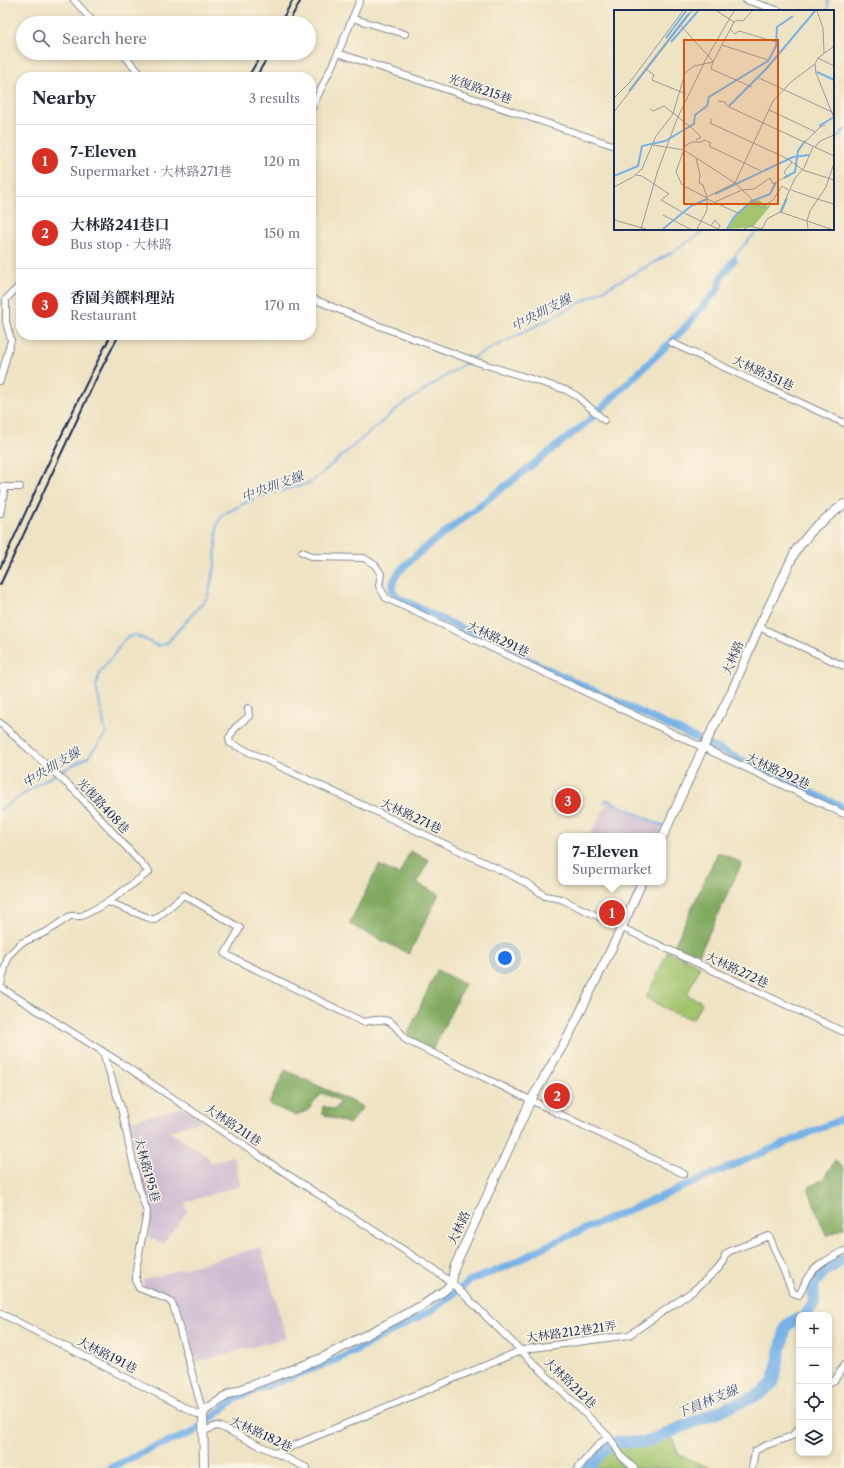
<!DOCTYPE html>
<html lang="en">
<head>
<meta charset="utf-8">
<style>
	:root { --surface:#fff; --page:#f2f2f3; --text:#1f2937; --muted:#747a83; --line:#e0e1e3; --accent:#d93025 }
	body { margin:0; font-family:"Libre Caslon Text","Noto Serif TC",serif; background:var(--page); color:var(--text) }
	.controls { position:absolute; right:12px; bottom:12px; display:grid; overflow:hidden; border-radius:8px; box-shadow:0 2px 6px #0003 }
	.controls button { width:36px; height:36px; display:grid; place-items:center; padding:0; border:0; border-bottom:1px solid var(--line); background:var(--surface); color:var(--text); font:20px sans-serif }
	.you { position:absolute; left:505px; top:958px; width:14px; height:14px; margin:-10px; border:3px solid #fff; border-radius:50%; background:#1a73e8; box-shadow:0 0 0 6px #1a73e833 }
	.badge { display:grid; place-items:center; width:26px; height:26px; border-radius:50%; background:var(--accent); color:#fff; font-size:13px; font-weight:700 }
	.pin { position:absolute; translate:-50% -50%; border:2px solid #fff; box-shadow:0 1px 4px #0006 }
	.popup { position:absolute; left:558px; top:833px; width:108px; height:52px; box-sizing:border-box; display:grid; place-content:center; border-radius:8px; background:var(--surface); filter:drop-shadow(0 1px 3px #0005); font-size:13px; white-space:nowrap; color:var(--muted) }
	.popup b { font-size:15px; color:var(--text) }
	.popup::after { content:''; position:absolute; left:50%; top:100%; margin-left:-8px; border:8px solid transparent; border-top-color:var(--surface) }
	.list { margin:0; padding:0; list-style:none }
	h2 { display:flex; justify-content:space-between; align-items:center; height:52px; margin:0; padding:0 16px; font-size:17px }
	h2 small { font-size:13px; font-weight:400; color:var(--muted) }
	.list li { display:grid; grid-template-columns:26px 1fr auto; gap:12px; align-items:center; box-sizing:border-box; height:72px; padding:0 16px; border-top:1px solid var(--line) }
	.list b { display:block; font-size:15px; white-space:nowrap }
	.list p { margin:0; font-size:13px; white-space:nowrap; color:var(--muted) }
	.list em { font-size:13px; font-style:normal; color:var(--muted) }
	.icon { flex:none; width:22px; height:22px; fill:none; stroke:currentColor; stroke-width:2; stroke-linecap:round; stroke-linejoin:round }
	.map { position:relative; flex:none; width:844px; height:1468px; overflow:hidden }
	.search { position:absolute; background:var(--surface); box-shadow:0 2px 6px #0003; left:16px; top:16px; width:300px; height:44px; display:flex; align-items:center; gap:10px; box-sizing:border-box; padding:0 14px; border-radius:22px; color:var(--muted); font-size:15px }
	.panel { position:absolute; background:var(--surface); box-shadow:0 2px 6px #0003; left:16px; top:72px; width:300px; height:268px; border-radius:16px }
	.map>svg:first-child { display:block }
	.industrial { fill:#cebed2 }
	.green { fill:#a2c46d; stroke:#5e7a66 }
	.forest { fill:#81aa60; stroke:#4e6c5f }
	.lines { fill:none; stroke-linecap:round; stroke-linejoin:round }
	.stream { stroke:#77b2e8; stroke-width:2 }
	.canal { stroke:#77b2e8; stroke-width:7 }
	.river { stroke:#77b2e8; stroke-width:12 }
	.minor-casing { stroke:#848990; stroke-width:8 }
	.tertiary-casing { stroke:#848990; stroke-width:10 }
	.minor { stroke:#fff; stroke-width:6 }
	.tertiary { stroke:#fff; stroke-width:8 }
	.rail { stroke:#1b2f5e; stroke-width:2 }
	.labels { text-anchor:middle; stroke-width:3; stroke-linejoin:round; paint-order:stroke }
	.street-label { font-size:12px; fill:#1b2f5e; stroke:#fcf5e5 }
	.water-label { font-size:13px; font-style:italic; fill:#375687; stroke:#fcf5e5 }
	.inset-river { fill:none; stroke:#77b2e8; stroke-width:2 }
	.inset-road { fill:none; stroke:#9a9b9b; stroke-width:1 }
	.view { fill:#d45514; fill-opacity:0.15; stroke:#d45514; stroke-width:2 }
	.inset-edge { fill:none; stroke:#1b2f5e; stroke-width:2 }
</style>
</head>
<body>
<div class="map">
<svg width="844" height="1468" viewBox="0 0 844 1468">
	<rect width="100%" height="100%" fill="#fcf5e5"/>
	<filter id="ink" filterUnits="userSpaceOnUse"><feTurbulence type="fractalNoise" baseFrequency=".025" numOctaves="2"/><feDisplacementMap in="SourceGraphic" scale="8" xChannelSelector="R" yChannelSelector="G"/><feConvolveMatrix kernelMatrix="1 2 1 2 8 2 1 2 1" color-interpolation-filters="sRGB"/></filter>
	<filter id="wash" filterUnits="userSpaceOnUse"><feTurbulence type="fractalNoise" baseFrequency=".012" numOctaves="4" result="noise"/><feDisplacementMap in="SourceGraphic" scale="16" xChannelSelector="R" yChannelSelector="G"/><feGaussianBlur stdDeviation="0.9" result="paint"/><feColorMatrix in="noise" values="0 0 0 0 0 0 0 0 0 0 0 0 0 0 0 0 0 1.4 0 .05"/><feComposite in="paint" operator="in"/></filter>
	<g filter="url(#wash)">
		<rect width="100%" height="100%" fill="#eee3c3"/>
		<!-- industrial -->
		<path class="industrial" d="M609,801l54,25 -4,10h-70z
			M183,1107l19,14 -34,10 38,24 5,8 22,-7 8,30 -56,16 2,10 -23,31 -15,-5 1,-23 -22,-93z
			M261,1247l25,91 -94,25 -17,-64 -11,-7 -15,-2 -5,-3 -1,-7z"/>
		<!-- green -->
		<path class="green" d="M668,951l32,15 -13,29 15,7 -9,17 -15,-4 -32,-17z
			M672,1437l7,18 31,13h-119l18,-18 9,-4 28,-2z"/>
		<!-- forest -->
		<path class="forest" d="M410,851l19,9 -12,23 22,11 -30,60 -60,-30 30,-59 20,10z
			M718,852l24,11 -44,94 -24,-11z
			M437,970l28,14 -33,67 -23,-12 -1,-6z
			M285,1070l78,37 -14,17 -27,-10 1,-8 12,4 5,-9 -18,-8 -14,17 -12,6 -27,-12z
			M835,1161l9,7v60l-18,8 -18,-48 15,-9z"/>
		<g class="lines">
			<!-- stream -->
			<path class="stream" d="M828,11v-11
				M833,143l11,-13
				M734,260l2,-6 23,-25
				M58,773l30,-16 18,-23 -10,-48 4,-14 27,-35 9,-2 22,11 9,-3 40,-45 8,-32 2,-41 5,-10 25,-13 18,-7 45,-12 89,-76 77,-51 56,-28 57,-30 82,-45 36,-24
				M605,802l1,-2 4,1 53,25
				M0,810l45,-30 10,-5"/>
			<!-- canal -->
			<path class="canal" d="M734,260l-12,16 -4,13 -37,43 -96,92 -169,131c-10,10 -24,20 -24,35l6,7 29,15 417,196
				M110,1468l42,-20 40,-15 46,-36 80,-30 29,-12 87,-46 37,-29 35,-13 46,-24 292,-125"/>
			<!-- river -->
			<path class="river" d="M805,1315l9,-12 -1,-18 10,-13 21,-13
				M587,1468l20,-21 10,-5h29l114,-48 13,-11 13,-57 7,-5 6,-2"/>
		</g>
	</g>
	<g filter="url(#ink)">
		<g class="lines">
			<defs>
				<path id="minor" d="M74,0l20,23
					M746,0l34,11
					M352,18l53,16
					M122,53l21,24
					M338,53l277,93
					M311,110l27,-57 22,-53
					M311,298l63,26 100,37 92,29 11,6 27,24
					M672,343l172,80
					M0,381l11,-41 -5,-18v-23l15,-15
					M0,487h20
					M0,514l5,-26
					M302,552l12,5 50,1 11,7 6,9 -2,12 7,12 458,216
					M759,627l85,39
					M248,708l1,8 -14,12 -6,10 1,5 281,132 19,10 15,11 16,3 283,133
					M0,723l75,68 74,81 -41,30
					M0,987l118,74 126,85 189,123 19,14 157,154 13,20 12,11
					M0,988l8,-32 13,-13 27,-12 22,-15h12l26,-14 46,18 30,-25 56,33 -15,26 138,68c26,-5 28,-3 43,18l278,134
					M103,1052l18,56 17,77 9,27 -11,57v13l3,6 30,12 4,5 30,108
					M0,1313l203,104
					M829,1383l6,-3 9,-15
					M204,1431l12,-5 5,1 86,41
					M276,1453l244,-102 13,-3 96,-13 64,-44 25,-22 6,-8 1,-6 5,-4 39,-15 24,57 6,2c3,-5 5,-10 7,-15 8,-14 24,-22 38,-29
					M578,1468l22,-25 9,-6
					M752,1468l3,-17 9,-5 28,-10 7,-8"/>
				<path id="tertiary" d="M663,836l40,-88 29,-57 27,-64 37,-77 19,-23 29,-23
					M204,1468l-1,-55 4,-4 22,-15 93,-36 101,-53 22,-15 7,-7 2,-15 77,-168 38,-65 53,-108 20,-45"/>
			</defs>
			<!-- minor casing -->
			<use href="#minor" class="minor-casing"/>
			<!-- tertiary casing -->
			<use href="#tertiary" class="tertiary-casing"/>
			<!-- minor -->
			<use href="#minor" class="minor"/>
			<!-- tertiary -->
			<use href="#tertiary" class="tertiary"/>
			<!-- rail -->
			<path class="rail" d="M280,23l13,-23
				M288,23l13,-23
				M248,77l14,-24
				M256,77l14,-24
				M0,568c36,-78 71,-157 111,-233
				M0,585l97,-208 22,-42"/>
		</g>
	</g>
	<g class="labels">
		<!-- street labels -->
		<g class="street-label">
			<text transform="translate(480 89) rotate(19)" y="4">光復路215巷</text>
			<text transform="translate(763 373) rotate(25)" y="4">大林路351巷</text>
			<text transform="translate(498 639) rotate(25)" y="4">大林路291巷</text>
			<text transform="translate(733 658) rotate(-67)" y="4">大林路</text>
			<text transform="translate(778 771) rotate(25)" y="4">大林路292巷</text>
			<text transform="translate(103 806) rotate(47)" y="4">光復路408巷</text>
			<text transform="translate(411 816) rotate(25)" y="4">大林路271巷</text>
			<text transform="translate(737 970) rotate(25)" y="4">大林路272巷</text>
			<text transform="translate(233 1125) rotate(34)" y="4">大林路211巷</text>
			<text transform="translate(147 1170) rotate(75)" y="4">大林路195巷</text>
			<text transform="translate(459 1228) rotate(-65)" y="4">大林路</text>
			<text transform="translate(571 1332) rotate(-8)" y="4">大林路212巷21弄</text>
			<text transform="translate(107 1355) rotate(27)" y="4">大林路191巷</text>
			<text transform="translate(570 1383) rotate(44)" y="4">大林路212巷</text>
			<text transform="translate(261 1434) rotate(25)" y="4">大林路182巷</text>
		</g>
		<!-- water labels -->
		<g class="water-label">
			<text transform="translate(541 312) rotate(-27)" y="5">中央圳支線</text>
			<text transform="translate(272 486) rotate(-20)" y="5">中央圳支線</text>
			<text transform="translate(51 767) rotate(-31)" y="5">中央圳支線</text>
			<text transform="translate(707 1401) rotate(-23)" y="5">下員林支線</text>
		</g>
	</g>
	<!-- overview -->
	<g transform="translate(614 10)">
		<rect width="220" height="220" fill="#eee3c3"/>
		<path d="M145,190l7,6 5,-1 -18,22 -25,2 7,-12 17,-15z" fill="#a2c46d"/>
		<path class="inset-river" d="M52,28l20,-27M57,32l27,-31M152,59l49,-58M203,62l17,8M15,81l60,-78M115,96l37,-37M205,116l15,-9M0,166l24,-10 4,-20 23,-5 29,-17 1,-9 12,-9 2,-9 59,-36 8,-15 1,-19 16,-11M170,168l11,-6 3,-21 7,-10M101,184l78,-37 16,-2M167,202l6,-14M49,219l28,-23 16,-7M113,219l7,-12 18,-16 18,-7 6,-12"/>
		<path class="inset-road" d="M103,1l17,11M203,1l6,17 1,25M66,15l33,36M116,19l5,5 4,-3 37,11M108,35l46,15M220,36l-16,12 -3,6 1,9 18,45M204,48l16,8M99,52l-2,7 41,18M32,59l8,6 -2,5 34,14M145,68l75,35M0,88l16,-16 53,-71M104,91l7,1 2,4 107,50M36,99l3,2 11,-5 28,22 9,9 -5,3M155,100l47,22M0,102l78,-101M98,109l-2,4 78,36 15,11 31,10M190,133l16,-16 5,-2M39,135l31,5 51,33 26,25 12,-8 9,-14 8,5M201,137l5,-6 14,-6M82,148l4,17 -1,8 4,2 4,12M22,165l6,1 27,18 -8,6 21,12M0,177l19,-10 9,-8 14,-33 17,-22 12,-41 9,-7 19,-4 21,-40 3,-2 6,1 9,-10M177,180l26,9M93,188l-25,-13 -6,-13 9,-26 7,-4h9l4,-2 6,3 -2,3 52,25M93,189l31,14 14,-13M203,189l17,5M101,192l27,-12 12,-1 16,-11 3,6 14,-8 -3,-4 8,-10M166,202l15,-34 9,-10 9,-21M70,203l34,16M49,205l27,14M0,210l32,9M97,216l4,-6 5,6 -2,3M27,219l16,-56 20,-54 29,-60 28,-48M83,219l10,-19v-13l28,-14 38,-82 18,-19 24,-18M130,219l5,-3 13,3M148,219l5,-10 13,-7 51,17M194,219l-1,-8 3,-10 16,-24 8,-24"/>
		<path class="view" d="M70,30h94v164h-94z"/>
		<rect width="220" height="220" class="inset-edge"/>
	</g>
</svg>
<div class="controls">
<button>+</button>
<button>−</button>
<button><svg class="icon" aria-label="locate" viewBox="0 0 24 24"><circle cx="12" cy="12" r="6"/><path d="M12 2v4M12 18v4M2 12h4M18 12h4"/></svg></button>
<button><svg class="icon" aria-label="layers" viewBox="0 0 24 24"><path d="M12 4l9 5-9 5-9-5zM3 14l9 5 9-5"/></svg></button>
</div>
<div class="you"></div>
<div class="pin badge" style="left:612px;top:913px">1</div>
<div class="popup"><b>7-Eleven</b>Supermarket</div>
<div class="pin badge" style="left:557px;top:1096px">2</div>
<div class="pin badge" style="left:568px;top:801px">3</div>
<div class="search"><svg class="icon" aria-label="search" viewBox="0 0 24 24"><circle cx="10" cy="10" r="6"/><path d="M15 15l6 6"/></svg>Search here</div>
<section class="panel">
<h2>Nearby<small>3 results</small></h2>
<ul class="list">
<li><span class="badge">1</span><div><b>7-Eleven</b><p>Supermarket · 大林路271巷</p></div><em>120 m</em></li>
<li><span class="badge">2</span><div><b>大林路241巷口</b><p>Bus stop · 大林路</p></div><em>150 m</em></li>
<li><span class="badge">3</span><div><b>香園美饌料理站</b><p>Restaurant</p></div><em>170 m</em></li>
</ul>
</section>
</div>
</body>
</html>
